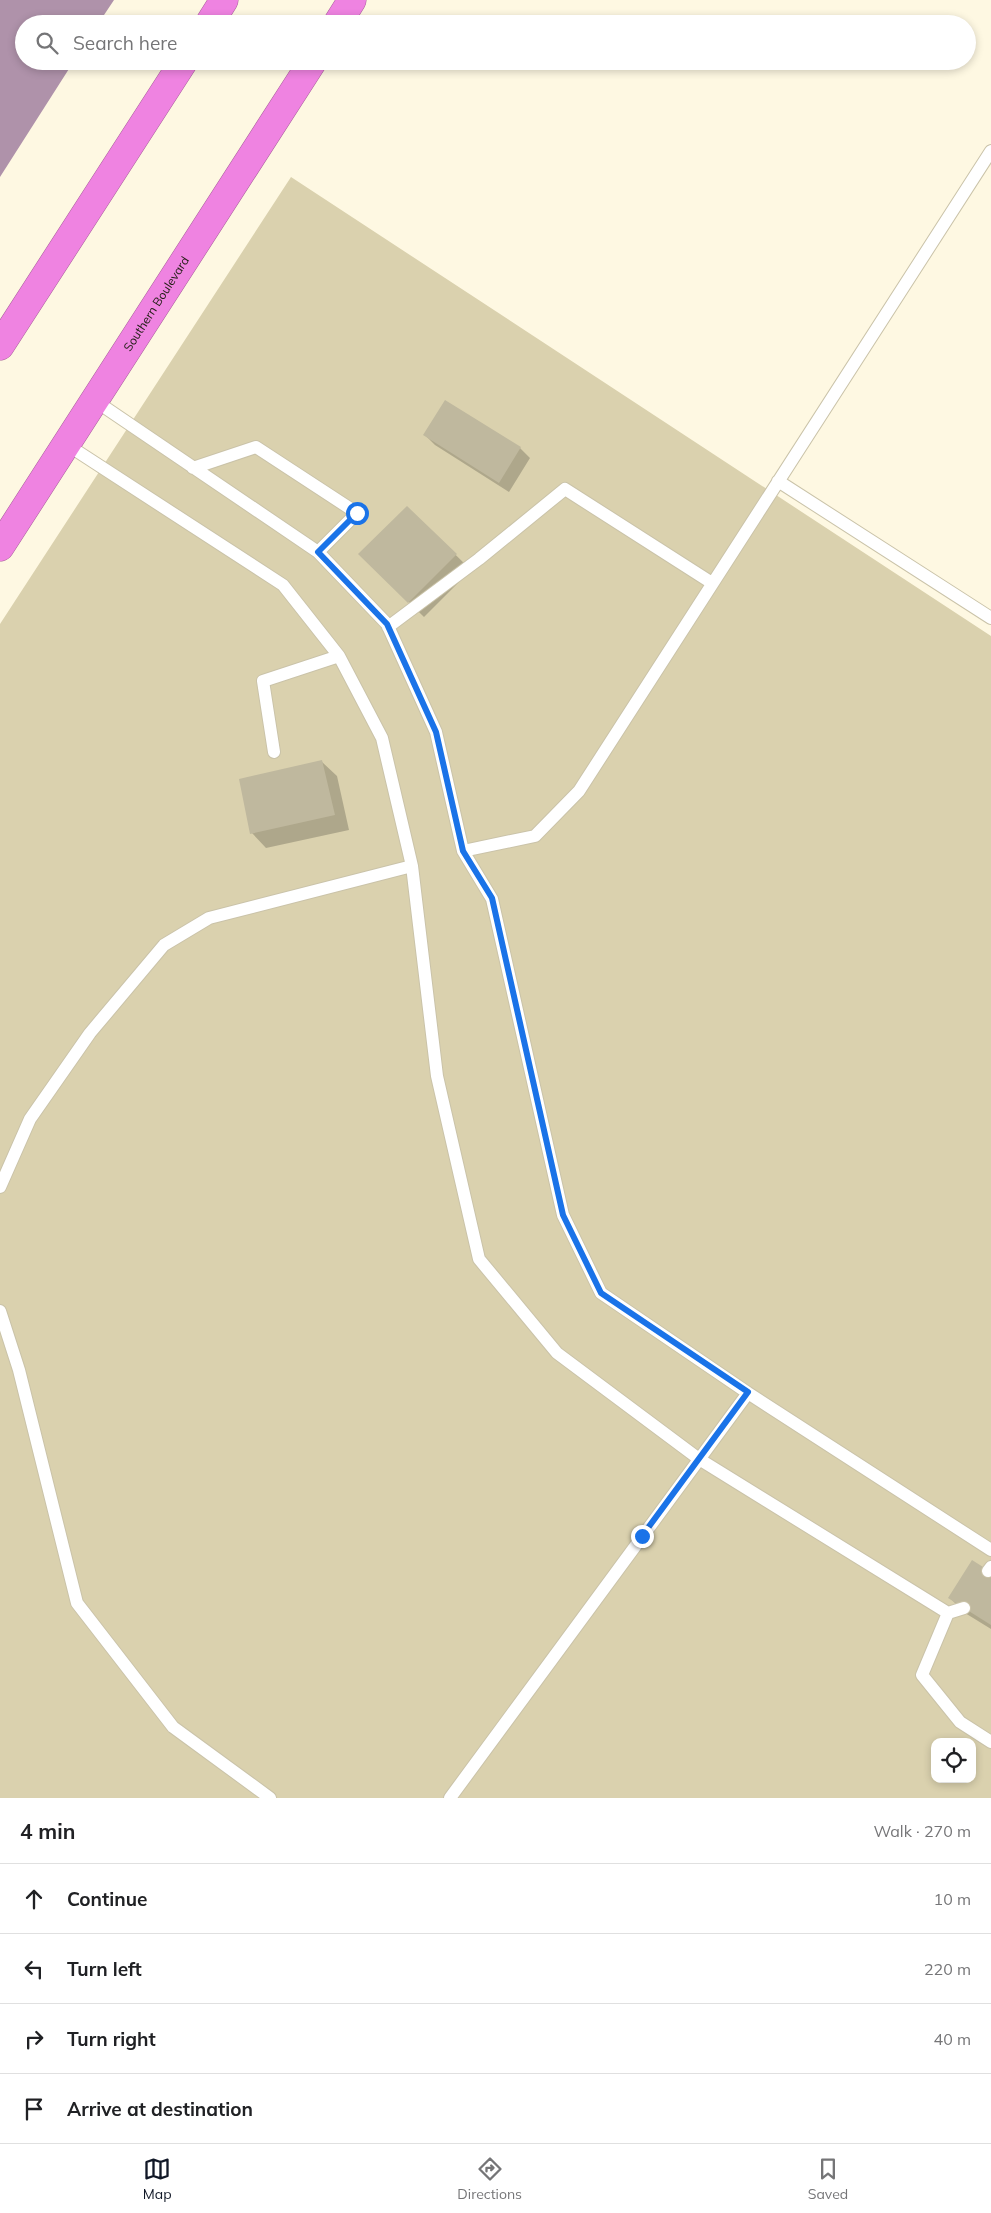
<!DOCTYPE html>
<html lang="en">
<head>
<meta charset="utf-8">
<style>
	:root { --surface:#fff; --page:#f2f2f2; --text:#202124; --muted:#757577; --line:#e0e0e0; --accent:#111827 }
	body { margin:0; font-family:Mulish,sans-serif; background:var(--page); color:var(--text) }
	.controls { position:absolute; right:15px; bottom:15px; display:grid; overflow:hidden; border-radius:10px; box-shadow:0 2px 8px #0003 }
	.controls button { width:45px; height:45px; display:grid; place-items:center; padding:0; border:0; border-bottom:1px solid var(--line); background:var(--surface); color:var(--text); font:25px sans-serif }
	.stop { position:absolute; width:15px; height:15px; margin:-11px; border:4px solid #1a73e8; border-radius:50%; background:#fff }
	.stop.end { background:#1a73e8; border-color:#fff; box-shadow:0 1px 5px #0008 }
	.list { margin:0; padding:0; list-style:none }
	h2 { display:flex; justify-content:space-between; align-items:center; height:65px; margin:0; padding:0 20px; font-size:21px }
	h2 small { font-size:16px; font-weight:400; color:var(--muted) }
	.list li { display:grid; grid-template-columns:32px 1fr auto; gap:15px; align-items:center; box-sizing:border-box; height:70px; padding:0 20px; border-top:1px solid var(--line) }
	.list b { display:block; font-size:19px; white-space:nowrap }
	.list em { font-size:16px; font-style:normal; color:var(--muted) }
	.icon { flex:none; width:28px; height:28px; fill:none; stroke:currentColor; stroke-width:2; stroke-linecap:round; stroke-linejoin:round }
	.map { position:relative; flex:none; width:991px; height:1798px; overflow:hidden }
	.search { position:absolute; background:var(--surface); box-shadow:0 2px 8px #0003; left:15px; right:15px; top:15px; height:55px; display:flex; align-items:center; gap:12px; box-sizing:border-box; padding:0 18px; border-radius:28px; color:var(--muted); font-size:19px }
	.sheet { height:345px; background:var(--surface) }
	nav { display:flex; justify-content:space-around; align-items:center; box-sizing:border-box; height:70px; border-top:1px solid var(--line); background:var(--surface); font-size:14px; color:var(--muted) }
	nav a { display:grid; justify-items:center; gap:2px }
	nav .on { color:var(--accent) }
	.map>svg:first-child { display:block }
	.green { fill:#dad1ae; fill-rule:evenodd }
	.water { fill:#af92aa }
	.shadow { fill:#0003 }
	.building { fill:#bfb89e }
	.lines { fill:none; stroke-linecap:round; stroke-linejoin:round }
	.lane-casing { stroke:#cac3a9; stroke-width:14 }
	.highway-casing { stroke:#a7609a; stroke-width:29 }
	.lane { stroke:#fff; stroke-width:12 }
	.highway { stroke:#ef83e1; stroke-width:28 }
	.route { stroke:#1a73e8; stroke-width:6 }
	.labels { text-anchor:middle; stroke-width:5; stroke-linejoin:round; paint-order:stroke }
	.street-label { font-size:12px; fill:#221f15; stroke:#fef8e2 }
</style>
</head>
<body>
<div class="map">
<svg width="991" height="1798" viewBox="0 0 991 1798">
	<rect width="100%" height="100%" fill="#fef8e2"/>
	<!-- green -->
	<path class="green" d="M291,177l700,459v1162h-991v-1174zM935,1742h37v37h-37z"/>
	<!-- water -->
	<path class="water" d="M0,0h114l-16,24h-74v37h50l-74,116z"/>
	<!-- shadow -->
	<path class="shadow" d="M425,435l95,13 10,10 -21,34 -74,-47z
		M407,507l64,63 -47,47 -64,-63z
		M322,762l15,14 12,54 -83,18 -14,-15z
		M991,1573v56l-26,-16 -15,-15z"/>
	<!-- building -->
	<path class="building" d="M445,400l76,47 -22,36 -76,-48z
		M407,506l50,48 -49,49 -50,-49z
		M322,760l13,55 -85,19 -11,-55z
		M972,1560l19,12v53l-43,-27z"/>
	<g class="lines">
		<defs>
			<path id="lane" d="M94,400l224,152 69,72 49,108 27,119 29,48 71,316 38,78 147,100 243,157
				M66,444l217,141 56,71 43,82 30,128 25,210 42,183 78,94 142,106 249,154 16,-5
				M193,468l63,-21 101,66 -39,39
				M778,481l213,137
				M388,627l91,-68 86,-70 147,94
				M274,752l-11,-71 76,-25
				M463,851l72,-15 44,-45 412,-640
				M0,1187l30,-68 60,-86 74,-88 45,-27 203,-52
				M0,1311l19,59 58,233 96,124 97,71
				M988,1571l3,-4
				M948,1613l-26,62 38,47 31,20
				M450,1798l298,-405"/>
			<g id="highway">
				<path d="M209,24l15,-24"/>
				<path d="M337,24l15,-24"/>
				<path d="M0,346l184,-285"/>
				<path id="s1" d="M0,547l313,-486"/>
			</g>
		</defs>
		<!-- lane casing -->
		<use href="#lane" class="lane-casing"/>
		<!-- highway casing -->
		<use href="#highway" class="highway-casing"/>
		<!-- lane -->
		<use href="#lane" class="lane"/>
		<!-- highway -->
		<use href="#highway" class="highway"/>
	</g>
	<g class="lines">
		<!-- route -->
		<path class="route" d="M357,513l-39,39 69,72 49,108 27,119 29,47 71,317 38,78 147,99 -106,144"/>
	</g>
	<g class="labels">
		<!-- street labels -->
		<g class="street-label">
			<text dy="4" stroke="none"><textPath href="#s1" startOffset="289">Southern Boulevard</textPath></text>
		</g>
	</g>
</svg>
<div class="controls">
<button><svg class="icon" aria-label="locate" viewBox="0 0 24 24"><circle cx="12" cy="12" r="6"/><path d="M12 2v4M12 18v4M2 12h4M18 12h4"/></svg></button>
</div>
<div class="stop" style="left:357px;top:513px"></div>
<div class="stop end" style="left:642px;top:1536px"></div>
<div class="search"><svg class="icon" aria-label="search" viewBox="0 0 24 24"><circle cx="10" cy="10" r="6"/><path d="M15 15l6 6"/></svg>Search here</div>
</div>
<section class="sheet">
<h2>4 min<small>Walk · 270 m</small></h2>
<ul class="list">
<li><svg class="icon" aria-label="ahead" viewBox="0 0 24 24"><path d="M12 20V5M6 11l6-6 6 6"/></svg><div><b>Continue</b></div><em>10 m</em></li>
<li><svg class="icon" aria-label="left" viewBox="0 0 24 24"><path d="M17 20v-9H6M10 6l-5 5 5 5"/></svg><div><b>Turn left</b></div><em>220 m</em></li>
<li><svg class="icon" aria-label="right" viewBox="0 0 24 24"><path d="M7 20v-9h11M14 6l5 5-5 5"/></svg><div><b>Turn right</b></div><em>40 m</em></li>
<li><svg class="icon" aria-label="arrive" viewBox="0 0 24 24"><path d="M6 21V4h12l-3 4 3 4H6"/></svg><div><b>Arrive at destination</b></div></li>
</ul>
</section>
<nav>
<a class="on"><svg class="icon" aria-label="map" viewBox="0 0 24 24"><path d="M3 6l6-2 6 2 6-2v14l-6 2-6-2-6 2zM9 4v14M15 6v14"/></svg>Map</a>
<a><svg class="icon" aria-label="directions" viewBox="0 0 24 24"><path d="M12 3l9 9-9 9-9-9zM9 14v-3h6M13 9l2 2-2 2"/></svg>Directions</a>
<a><svg class="icon" aria-label="saved" viewBox="0 0 24 24"><path d="M7 4h10v16l-5-4-5 4z"/></svg>Saved</a>
</nav>
</body>
</html>
